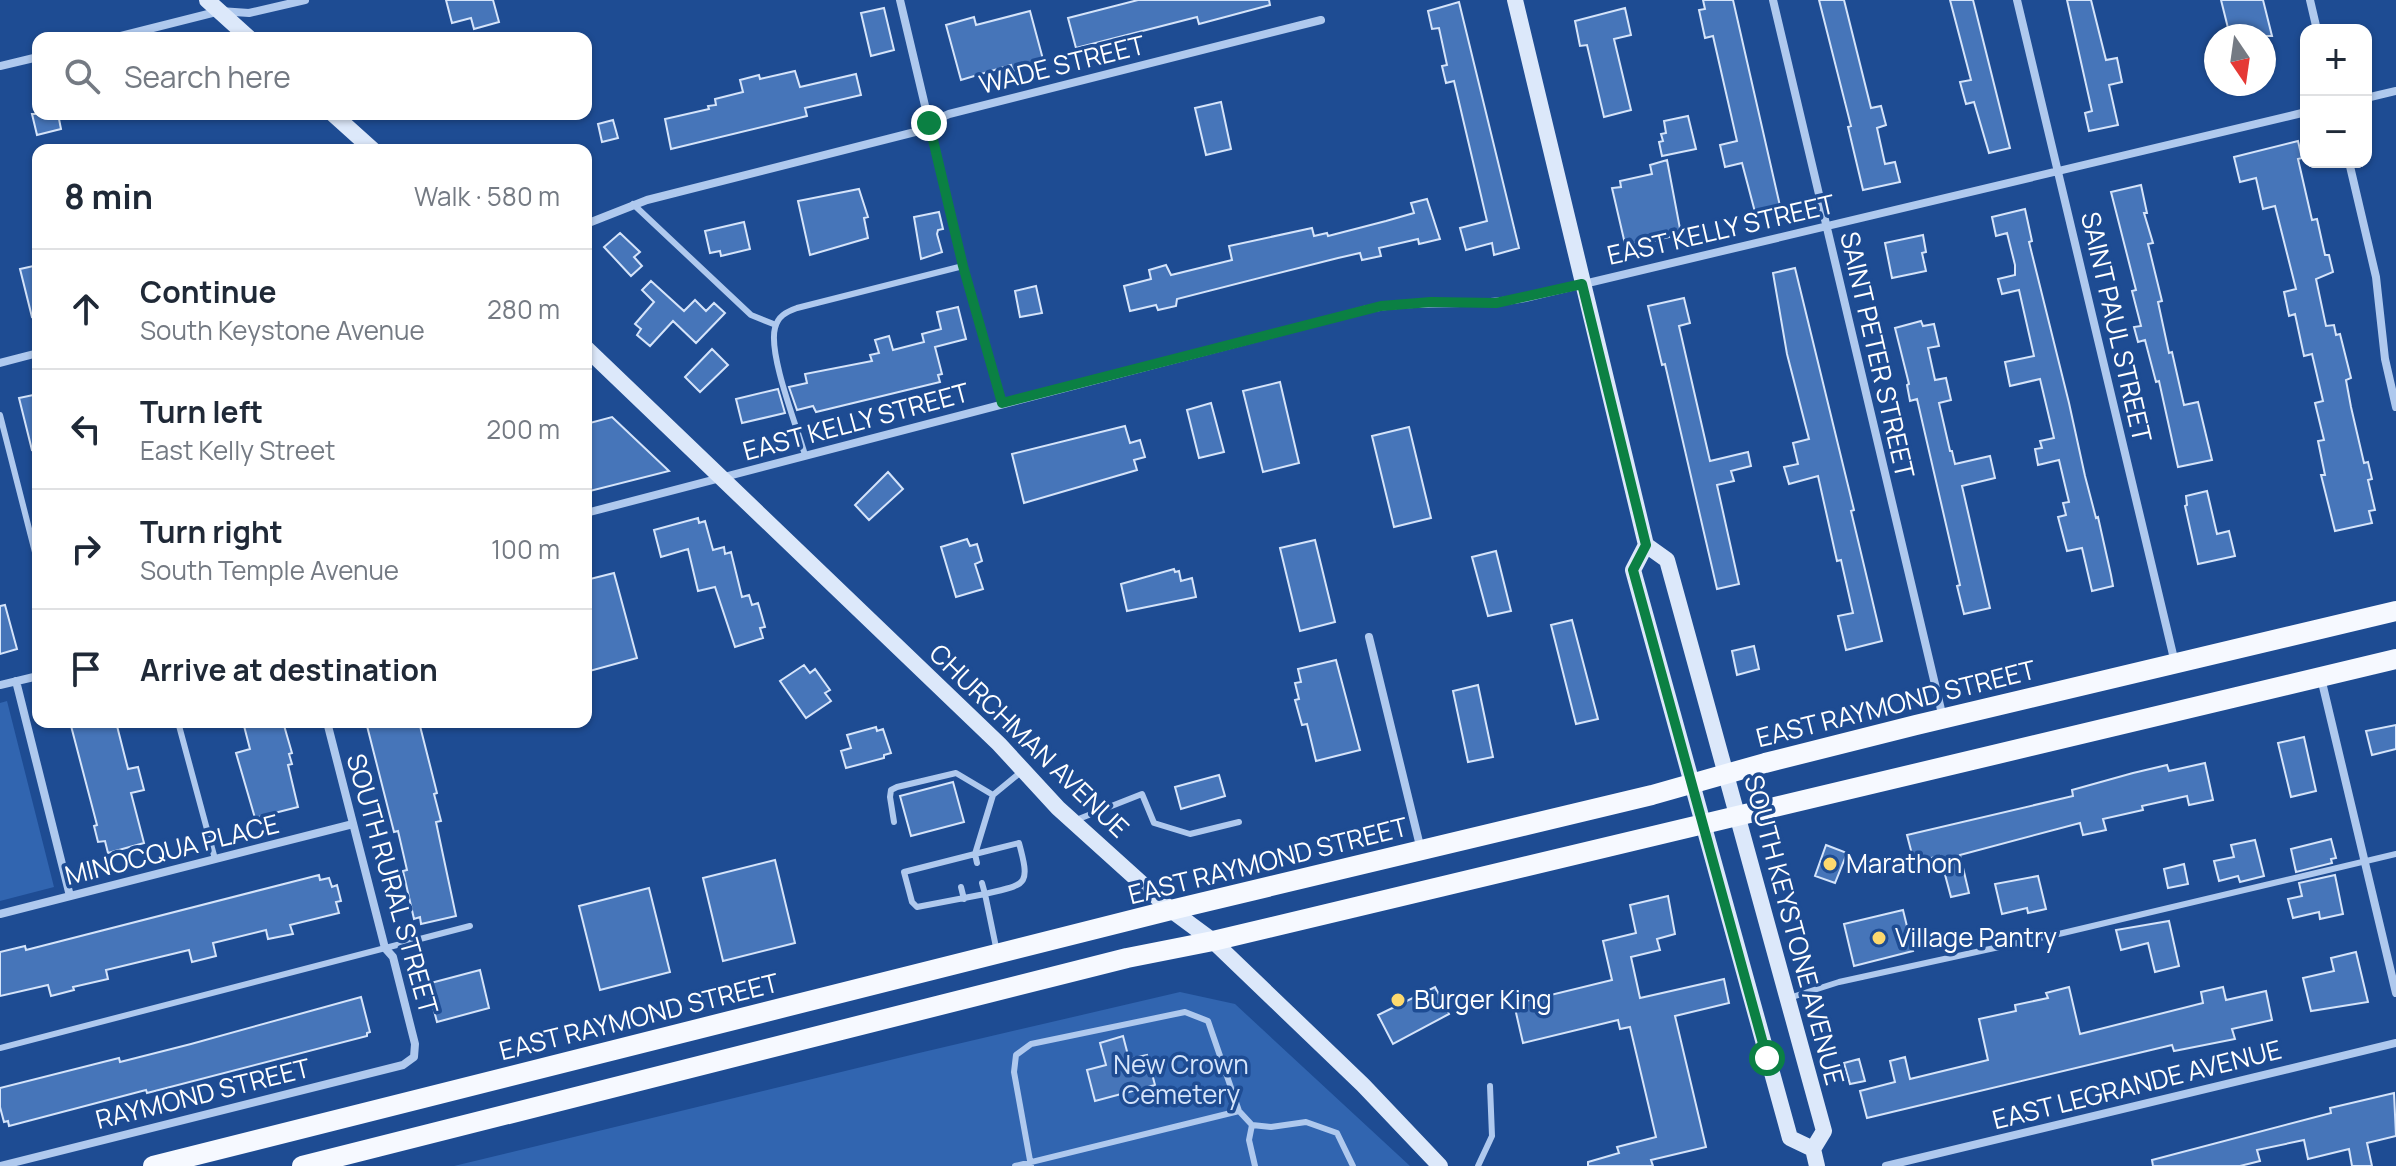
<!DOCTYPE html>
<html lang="en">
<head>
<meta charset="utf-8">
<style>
	:root { --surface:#fff; --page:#f6f6f7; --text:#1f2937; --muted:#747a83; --line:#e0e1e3 }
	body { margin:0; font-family:Manrope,sans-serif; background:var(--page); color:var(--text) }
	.controls { position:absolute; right:24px; top:24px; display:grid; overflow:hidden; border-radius:16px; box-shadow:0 2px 6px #0004 }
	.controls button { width:72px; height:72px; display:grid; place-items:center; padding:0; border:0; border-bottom:2px solid var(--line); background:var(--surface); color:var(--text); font:40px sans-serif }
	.compass { position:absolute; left:2204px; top:24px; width:72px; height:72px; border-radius:50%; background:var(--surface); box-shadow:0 2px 6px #0004; rotate:167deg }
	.stop { position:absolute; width:24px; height:24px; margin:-18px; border:6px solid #0b8043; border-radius:50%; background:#fff }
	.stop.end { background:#0b8043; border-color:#fff; box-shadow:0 2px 8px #0008 }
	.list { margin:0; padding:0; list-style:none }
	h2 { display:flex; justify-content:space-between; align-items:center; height:104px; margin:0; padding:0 32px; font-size:34px }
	h2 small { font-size:26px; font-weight:400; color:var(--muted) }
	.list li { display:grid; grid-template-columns:52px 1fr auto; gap:24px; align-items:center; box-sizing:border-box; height:120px; padding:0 32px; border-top:2px solid var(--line) }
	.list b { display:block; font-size:30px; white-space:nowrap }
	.list p { margin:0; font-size:26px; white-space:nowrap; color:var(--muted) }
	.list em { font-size:26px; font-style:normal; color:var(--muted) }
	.icon { flex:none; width:44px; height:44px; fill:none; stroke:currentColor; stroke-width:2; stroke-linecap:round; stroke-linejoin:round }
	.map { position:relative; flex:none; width:2396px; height:1166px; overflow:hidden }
	.search { position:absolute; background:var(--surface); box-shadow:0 2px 6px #0004; left:32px; top:32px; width:560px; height:88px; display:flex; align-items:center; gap:20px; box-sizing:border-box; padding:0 28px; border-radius:16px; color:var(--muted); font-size:30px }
	.panel { position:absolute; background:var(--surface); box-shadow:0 2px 6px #0004; left:32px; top:144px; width:560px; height:584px; border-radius:16px }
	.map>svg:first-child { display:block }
	.green { fill:#3165b0 }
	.building { fill:#4675b9; stroke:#d5e4fa; stroke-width:2 }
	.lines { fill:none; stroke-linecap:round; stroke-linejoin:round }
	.lane { stroke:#afc9ee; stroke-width:6 }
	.street { stroke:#afc9ee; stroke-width:8 }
	.secondary { stroke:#dce8fa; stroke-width:16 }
	.primary { stroke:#f6f9ff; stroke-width:20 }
	.route { stroke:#0b8043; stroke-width:10 }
	.poi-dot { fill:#fdd96e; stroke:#1e4c93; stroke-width:3 }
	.labels { text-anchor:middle; stroke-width:7; stroke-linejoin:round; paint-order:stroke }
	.street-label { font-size:26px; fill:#fff; stroke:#1e4c93 }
	.poi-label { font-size:26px; fill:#fff; stroke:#1e4c93; text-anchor:start }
	.park-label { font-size:26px; fill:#d5e4fa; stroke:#1e4c93 }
</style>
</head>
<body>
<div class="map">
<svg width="2396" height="1166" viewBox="0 0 2396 1166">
	<rect width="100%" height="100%" fill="#1e4c93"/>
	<!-- green -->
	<path class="green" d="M7,701l47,186 -54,14v-198z
		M1180,992l55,12 175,162h-956l465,-113z"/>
	<!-- building -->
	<path class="building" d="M446,0h47l6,22 -25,7 -3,-11 -19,5z
		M1138,0h131l1,5 -71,19 -2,-7 -121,31 -8,-30z
		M1703,0h30l47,206 -25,6 -13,-49 -17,4 -5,-22 17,-4 -24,-105 -8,2 -6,-28 6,-1z
		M1819,0h25l27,108 10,-2 5,19 -9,3 8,36 10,-2 5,20 -37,8 -15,-63 3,-1z
		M1950,0h23l37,148 -21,5 -15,-51 -8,2 -6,-22 11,-2z
		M2067,0h24l15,60 11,-2 5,24 -13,3 9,40 -29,6 -4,-18 7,-2z
		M2221,0h42l9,36h-42z
		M1459,2l60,246 -25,7 -2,-12 -26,7 -6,-22 27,-7 -33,-140 -8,2 -4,-17 5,-1 -8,-37 -7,1 -4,-18z
		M884,8l10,42 -23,6 -10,-43z
		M1625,8l6,27 -17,4 17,71 -27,7 -17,-72 -7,1 -5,-25z
		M1030,11l14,52 -31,8 -2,-6 -50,15 -15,-55 28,-8 2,8z
		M795,71l5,16 56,-13 5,21 -56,13 2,8 -136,33 -6,-30 44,-10 -1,-3 8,-1 -1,-6 28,-7 -3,-12 19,-5 1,4z
		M1221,102l10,47 -25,6 -11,-47z
		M32,114h26l3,15 -24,6z
		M1688,116l8,33 -34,7 -3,-14 4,-1 -2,-7 5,-1 -2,-12z
		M613,120l5,18 -16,4 -4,-18z
		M2298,141l4,17 -4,1 14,61 5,-1 8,36h4l4,17 -17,7 10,47 8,-1 2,10 4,-1 11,44 -5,2 5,27 13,56 4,-1 4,17 -4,1 7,30 -6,1 3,12 -37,8 -14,-56h4l-7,-34 6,-1 -9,-37 8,-2 -11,-47 -8,2 -9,-42 -6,2 -5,-24 12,-3 -21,-83 -12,3 -7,-31 -16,4 -6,-25z
		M1667,160l14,74 -36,9 -20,1 -13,-56 9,-1 -1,-6 32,-7 -2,-9z
		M2141,185l6,28h-3l9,30 -5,1 14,57 -4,1 11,51 3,-1 12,53 14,-3 14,58 -34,7 -19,-86 -3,1 -11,-42 -7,2 -4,-15 7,-1 -9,-35 4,-1 -25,-98z
		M859,189l9,28 -4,1 4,20 -58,17 -12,-54z
		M1427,199l13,40 -21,5 -1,-5 -39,9 2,8 -19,4 -2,-7 -22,5 -161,41 -1,7 -18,4 -2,-5 -26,6 -6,-25 27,-7 -2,-9 17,-5 5,10 61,-15 -3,-14 83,-18 2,8 13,-3 1,3 58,-15 28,-8 -3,-10z
		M2025,209l7,32 -3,1 40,161 16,73 11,42 2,-1 13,58 2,11 -21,5 -10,-43 -15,3 -9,-34 8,-2 -3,-12 6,-1 -10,-42 -21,5 -3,-16 7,-1 -2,-7 14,-3 -14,-59 -30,7 -5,-24 29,-6 -15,-66 -17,4 -4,-15 17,-4v-10l-8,-32 -11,3 -4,-19z
		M939,212l4,17 -5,1 -1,4 5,18 -21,7 -7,-42z
		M744,222l6,27 -29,7 -1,-5 -10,2 -5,-22z
		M620,233l20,19 -6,5 8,9 -11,10 -27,-29z
		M1923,235l3,17 -4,1 4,18 -34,7 -7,-35z
		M38,265v51l-6,1 -12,-48z
		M1795,268l59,242 -3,1 31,130 -36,9 -8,-34 15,-3 -12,-53 -4,1 -19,-85 -29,8 -5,-17 14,-3 -5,-21 16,-4 -22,-85 -14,-81z
		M651,281l33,30 11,-11 11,11 8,-8 11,10 -29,30 -23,-22 -23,25 -13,-11 4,-6 -6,-5 19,-22 -12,-12z
		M1036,286l6,27 -22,4 -5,-26z
		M1684,298l6,25 -11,3 31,135 38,-9 3,14 -20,5 3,10 -17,4 22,99 -22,5 -52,-225 -3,1 -14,-59z
		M958,307l8,32 -31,8 7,27 -4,1 2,7 -124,30 -3,-6 -16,4 -8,-23 18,-4 -2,-9 67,-13 -2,-6 9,-2 -4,-13 14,-4 4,14 31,-8 -2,-8 19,-5 -4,-17z
		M1921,321l2,5 11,-2 5,22 -11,2 7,32 11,-2 5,22 -12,3 11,48h2l3,13 35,-8 5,22 -33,8 28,122 -26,6 -7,-28 3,-1 -43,-186 -7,2 -3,-16 2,-1 -14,-56z
		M712,349l16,16 -28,27 -15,-15z
		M1280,382l19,81 -36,9 -20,-81z
		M778,389l7,24 -43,10 -6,-24z
		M38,394v55l-6,1 -13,-52z
		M1211,403l13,49 -25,6 -12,-48z
		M612,417l57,54 -83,21v-68z
		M1125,426l5,17 10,-3 5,17 -11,3 3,10 -113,33 -12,-49z
		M1409,427l22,91 -37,9 -22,-91z
		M888,472l15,17 -34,31 -14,-15z
		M2207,491l10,43 12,-3 6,25 -37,8 -13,-58 2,-1 -1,-9z
		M698,518l1,5 6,-2 8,29 11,-3 1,7 6,-2 11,45 7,-2 3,10 6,-2 7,24 -5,1 3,10 -28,9 -20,-60 -17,4 -10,-42 -27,8 -7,-27z
		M967,539l3,7 7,-2 5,17 -7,3 8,25 -27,8 -15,-50z
		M1315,540l20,82 -35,9 -20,-83z
		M1496,551l15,60 -23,5 -16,-59z
		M1174,569l1,3 4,-1 2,10 11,-3 4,19 -69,14 -6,-27z
		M614,573l23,85 -51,14v-92z
		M5,605l12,44 -17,5v-48z
		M1572,620l26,99 -22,5 -25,-99z
		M1754,646l5,23 -22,6 -5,-24z
		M1336,660l24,90 -44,11 -9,-37 -5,1 -7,-25 4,-1 -4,-16 6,-1 -3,-13z
		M804,665l6,8 5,-4 15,21 -5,3 6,8 -25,17 -26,-37z
		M1478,685l15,72 -25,5 -15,-71z
		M70,722h46l12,47 10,-2 6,23 -13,3 13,50 -36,10 -3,-12 -7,1 -4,-16 3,-1z
		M243,722h40l9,31 -3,1 3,10 -4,1 10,42 -43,11 -19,-65 14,-4z
		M366,722h53l18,71 -3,1 7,27 -5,1 20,94 -35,8 -1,-7 -6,2 -11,-48 4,-1 -9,-39 -4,1z
		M2396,725v24l-24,6 -6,-24z
		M876,727l1,4 6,-2 8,24 -7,2v3l-38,10 -5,-17 10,-3 -4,-13z
		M2304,737l12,54 -25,6 -13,-54z
		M2205,763l8,37 -24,5 -2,-9 -45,10 1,4 -40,9 3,11 -23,5 -3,-12 -120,32 9,38 -18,4 -11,-41 -26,6 -7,-27 166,-39 -1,-6 61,-17 34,-8 2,6z
		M1219,775l6,21 -44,13 -6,-22z
		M953,782l11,40 -53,14 -11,-40z
		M2331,839l5,19 -5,1 1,4 -36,9 -5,-23z
		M2255,840l9,36 -24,6 -2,-6 -19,5 -5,-20 20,-4 -3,-12z
		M1826,845l21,8 -12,30 -20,-7z
		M775,860l20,83 -72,18 -20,-83z
		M2184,864l4,20 -20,4 -4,-19z
		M319,875l1,5 9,-2 3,9 5,-2 4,16 -5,1 3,11 -49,12 3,9 -25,5 -2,-9 -53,13 3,13 -24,6 -3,-12 -83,20 2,9 -35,8 1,3 -23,6 -3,-11 -48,11v-44l25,-6 1,4z
		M2335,875l8,39 -23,5 -1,-7 -26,6 -5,-19 14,-3 -3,-13z
		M2038,876l8,33 -18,4 -1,-5 -25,6 -7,-30z
		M649,888l21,84 -70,18 -21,-84z
		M1668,896l7,38 -18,5 3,11 -29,7 9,41 84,-19 5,24 -54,13 31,131 -55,13 2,6h-65v-4l31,-9 -2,-6 39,-10 -26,-110 -10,2 -2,-9 -95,23 -9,-39 98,-24 -9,-39 33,-8 -6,-28z
		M1903,910l10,41 -59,15 -10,-42z
		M2169,921l10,45 -24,6 -7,-29 -27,7 -5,-20z
		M2356,952l12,50 -57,9 -8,-33 31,-7 -3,-13z
		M480,970l9,38 -52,14 -10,-38z
		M1435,987l14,27 -56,30 -15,-29z
		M2069,987l11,47 123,-31 -2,-11 22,-5 3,13 40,-9 6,29 -40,9 3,10 -61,12 -2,-6 -305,73 -7,-27 35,-9 -5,-21 15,-4 5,22 78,-19 -9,-41 37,-8 -1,-6 33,-7 -2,-5z
		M361,997l9,35 -3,1v3l-220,57 -1,-3 -137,36 -1,-5 -4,1 -4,-15v-19l119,-30 1,4 71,-18z
		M1123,1036l6,23 18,-4 8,30 -60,16 -8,-31 19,-5 -6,-22z
		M1859,1059l6,22 -15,3 -6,-21z
		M2394,1093l2,43 -29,7 5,23h-20l-3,-17 -41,10 -4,-19 -47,10 3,11 -20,5h-87l-1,-6 179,-47 -1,-5z"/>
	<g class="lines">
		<!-- lane -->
		<path class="lane" d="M633,204l118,111 25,10
			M0,415l38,149
			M805,455c-8,-28 -37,-101 -30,-127 3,-12 11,-16 22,-20l166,-42
			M178,722l37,137
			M1076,820l66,-26 12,29 36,11 49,-12
			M894,822l-4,-25 1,-7 6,-3 59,-14 37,22
			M977,863l-2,-9 44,-11c12,44 7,41 -34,51l-3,-11
			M961,887l3,12
			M997,952l-12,-58 -68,13 -5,-5 -8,-30 71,-18 18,-59 28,-23
			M1789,998l50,-16 224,-49 333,-79
			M0,1048l470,-122
			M1252,1125l-3,15 6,26
			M1015,1166l224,-55
			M1031,1166l-17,-94 2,-17 15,-11 154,-32 23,9 31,90 13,14 19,2 35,-5 31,11 16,33
			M1478,1166l14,-30 -2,-50"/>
		<!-- street -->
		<path class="street" d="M900,0l63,266 39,137
			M1773,0l170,718
			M2017,0l158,663
			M2310,0l7,30
			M113,38l107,-27 29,2 56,-13
			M0,66l38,-9
			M2366,98l30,-7
			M2349,162l27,115 9,82 11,48
			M586,224l61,-24 272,-69 10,-8 20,-9 372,-94
			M0,363l38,-10
			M586,513l778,-203c53,-12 108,-2 161,-12l781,-186
			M1369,637l52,213
			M2321,678l75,315
			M16,681l54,215
			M0,685l38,-9
			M0,914l353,-90
			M0,1166l403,-101 11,-8 1,-13 -22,-87 -8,-9 -58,-226
			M1886,1166l510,-123"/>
		<!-- secondary -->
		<path class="secondary" d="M207,0l42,38
			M1515,0l131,545 21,15 157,571 -11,18 4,17
			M333,114l40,36
			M586,348l413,396 59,64 113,102 42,31 150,144 77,81
			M1646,545l-13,25 157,568 23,11"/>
		<!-- primary -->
		<path class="primary" d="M153,1166l1018,-256 481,-115 113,-32 151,-38 480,-114
			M302,1166l825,-208 86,-17 1183,-282"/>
	</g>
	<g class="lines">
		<!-- route -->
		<path class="route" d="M929,123l34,143 39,137 379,-97 50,-4 65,1 86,-19 64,261 -13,25 134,488"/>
	</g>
	<!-- markers -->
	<g class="poi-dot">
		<circle cx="1830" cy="864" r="8"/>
		<circle cx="1879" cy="938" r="8"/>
		<circle cx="1398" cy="1000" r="8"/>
	</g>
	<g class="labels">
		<!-- street labels -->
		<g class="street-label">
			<text transform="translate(1062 65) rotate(-14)" y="9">WADE STREET</text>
			<text transform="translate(1721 230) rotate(-13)" y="9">EAST KELLY STREET</text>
			<text transform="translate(2116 327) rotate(77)" y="9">SAINT PAUL STREET</text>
			<text transform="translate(1877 355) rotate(77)" y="9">SAINT PETER STREET</text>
			<text transform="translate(856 422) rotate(-15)" y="9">EAST KELLY STREET</text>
			<text transform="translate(1896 704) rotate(-14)" y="9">EAST RAYMOND STREET</text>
			<text transform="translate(1029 741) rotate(44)" y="9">CHURCHMAN AVENUE</text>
			<text transform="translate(172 850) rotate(-14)" y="9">MINOCQUA PLACE</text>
			<text transform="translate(1268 861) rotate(-14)" y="9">EAST RAYMOND STREET</text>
			<text transform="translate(392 884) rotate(74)" y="9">SOUTH RURAL STREET</text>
			<text transform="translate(1794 930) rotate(75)" y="9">SOUTH KEYSTONE AVENUE</text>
			<text transform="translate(639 1017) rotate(-14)" y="9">EAST RAYMOND STREET</text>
			<text transform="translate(2137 1085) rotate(-14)" y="9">EAST LEGRANDE AVENUE</text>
			<text transform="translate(203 1094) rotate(-14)" y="9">RAYMOND STREET</text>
		</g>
		<!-- poi labels -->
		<g class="poi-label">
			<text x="1846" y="873">Marathon</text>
			<text x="1895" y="947">Village Pantry</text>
			<text x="1414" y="1009">Burger King</text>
		</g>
		<!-- park labels -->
		<g class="park-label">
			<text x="1181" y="1074">New Crown<tspan x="1181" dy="30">Cemetery</tspan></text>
		</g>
	</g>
</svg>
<div class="controls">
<button>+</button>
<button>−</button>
</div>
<svg class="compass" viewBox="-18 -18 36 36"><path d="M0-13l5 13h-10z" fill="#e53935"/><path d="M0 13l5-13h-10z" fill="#747a83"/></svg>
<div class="stop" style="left:1767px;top:1058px"></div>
<div class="stop end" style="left:929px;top:123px"></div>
<div class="search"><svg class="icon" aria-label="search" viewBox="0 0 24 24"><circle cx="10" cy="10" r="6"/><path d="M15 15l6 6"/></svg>Search here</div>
<section class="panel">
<h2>8 min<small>Walk · 580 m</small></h2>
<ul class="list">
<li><svg class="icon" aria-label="ahead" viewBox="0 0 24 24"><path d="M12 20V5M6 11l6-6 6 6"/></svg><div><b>Continue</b><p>South Keystone Avenue</p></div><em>280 m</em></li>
<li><svg class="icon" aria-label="left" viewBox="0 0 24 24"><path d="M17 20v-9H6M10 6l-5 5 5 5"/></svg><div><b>Turn left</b><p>East Kelly Street</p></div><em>200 m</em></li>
<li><svg class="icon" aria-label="right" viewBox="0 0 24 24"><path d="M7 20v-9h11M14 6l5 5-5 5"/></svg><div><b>Turn right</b><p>South Temple Avenue</p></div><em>100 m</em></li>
<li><svg class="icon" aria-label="arrive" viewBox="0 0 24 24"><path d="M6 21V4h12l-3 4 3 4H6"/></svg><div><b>Arrive at destination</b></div></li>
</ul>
</section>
</div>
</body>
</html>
